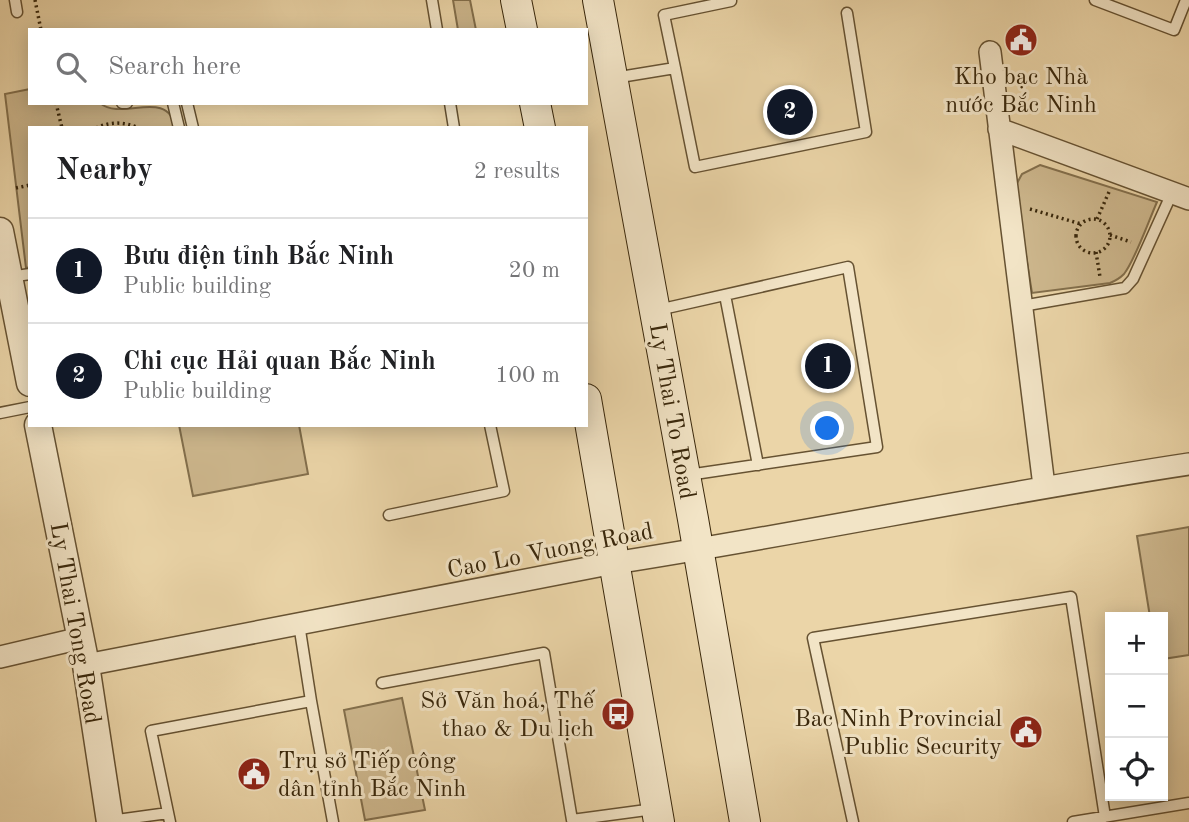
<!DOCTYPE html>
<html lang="en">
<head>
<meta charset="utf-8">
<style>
	:root { --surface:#fff; --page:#f6f6f6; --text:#202124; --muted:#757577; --line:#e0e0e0; --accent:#111827 }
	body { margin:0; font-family:"Old Standard TT",serif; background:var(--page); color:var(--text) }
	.controls { position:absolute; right:21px; bottom:21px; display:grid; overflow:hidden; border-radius:0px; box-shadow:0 4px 18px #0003 }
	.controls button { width:63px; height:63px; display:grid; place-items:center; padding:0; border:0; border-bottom:2px solid var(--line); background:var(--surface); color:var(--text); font:35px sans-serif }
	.you { position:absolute; left:828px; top:429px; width:24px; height:24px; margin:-18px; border:5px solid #fff; border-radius:50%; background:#1a73e8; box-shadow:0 0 0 10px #1a73e833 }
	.badge { display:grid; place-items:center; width:46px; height:46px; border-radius:50%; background:var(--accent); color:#fff; font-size:23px; font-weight:700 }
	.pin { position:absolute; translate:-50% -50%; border:4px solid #fff; box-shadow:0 2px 7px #0006 }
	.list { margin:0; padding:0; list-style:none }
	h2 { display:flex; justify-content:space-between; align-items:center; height:91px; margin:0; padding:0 28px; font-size:30px }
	h2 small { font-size:23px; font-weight:400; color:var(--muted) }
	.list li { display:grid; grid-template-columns:46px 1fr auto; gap:21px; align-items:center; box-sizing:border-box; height:105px; padding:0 28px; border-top:2px solid var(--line) }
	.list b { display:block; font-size:26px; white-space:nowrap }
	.list p { margin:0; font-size:23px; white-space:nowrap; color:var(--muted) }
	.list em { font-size:23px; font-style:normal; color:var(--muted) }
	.icon { flex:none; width:38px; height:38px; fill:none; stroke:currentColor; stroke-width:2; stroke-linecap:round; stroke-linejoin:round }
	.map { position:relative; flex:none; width:1189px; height:822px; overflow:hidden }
	.search { position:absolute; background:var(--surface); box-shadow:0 4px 18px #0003; left:28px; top:28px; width:560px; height:77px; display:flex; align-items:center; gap:18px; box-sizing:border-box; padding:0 24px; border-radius:0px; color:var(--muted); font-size:26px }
	.panel { position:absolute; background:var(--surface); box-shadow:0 4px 18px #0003; left:28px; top:126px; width:560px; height:301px; border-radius:0px }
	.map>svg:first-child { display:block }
	.green { fill:#cdb78d; stroke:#836f4c; stroke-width:2 }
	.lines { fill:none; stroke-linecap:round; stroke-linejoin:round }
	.service-casing { stroke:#665232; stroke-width:13 }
	.minor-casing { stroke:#665232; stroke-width:24 }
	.tertiary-casing { stroke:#665232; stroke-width:29 }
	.secondary-casing { stroke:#39270b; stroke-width:32 }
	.path { stroke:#39270b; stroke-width:3.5; stroke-dasharray:2 3.5; stroke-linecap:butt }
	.service { stroke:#f2e4c6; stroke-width:10 }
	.minor { stroke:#f2e4c6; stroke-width:21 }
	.tertiary { stroke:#f2e4c6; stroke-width:26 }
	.secondary { stroke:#f2e4c6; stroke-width:30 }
	.labels { text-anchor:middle; stroke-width:6; stroke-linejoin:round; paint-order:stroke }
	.poi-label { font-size:24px; fill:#39270b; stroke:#f2e4c6; text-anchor:end }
	.street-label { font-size:24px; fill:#39270b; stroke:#f2e4c6 }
</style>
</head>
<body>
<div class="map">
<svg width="1189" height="822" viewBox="0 0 1189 822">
	<rect width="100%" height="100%" fill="#ebd5a8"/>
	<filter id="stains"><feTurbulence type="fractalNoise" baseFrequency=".00286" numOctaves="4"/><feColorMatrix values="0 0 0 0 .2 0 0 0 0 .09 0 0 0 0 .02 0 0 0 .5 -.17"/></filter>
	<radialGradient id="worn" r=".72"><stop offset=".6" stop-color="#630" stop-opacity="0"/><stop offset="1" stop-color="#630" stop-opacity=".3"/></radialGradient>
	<!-- green -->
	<path class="green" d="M453,0h17l6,30h-18z
		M30,89v14h70c22,19 67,-16 76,25h-146v139l-4,1 -21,-174z
		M1040,165l117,37c-8,18 -22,58 -33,72 -4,4 -9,7 -14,9l-78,10 -17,-106 7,-13z
		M179,425h120l9,49 -115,22z
		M1189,527v128l-26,4v-42h-13l-13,-81z
		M402,698l23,112 -60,10 -21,-110z"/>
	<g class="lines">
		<defs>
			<path id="service" d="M15,0l2,12
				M432,0l5,30
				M1095,0l79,30 12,-30
				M675,68l-11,-53 67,-14
				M614,78l61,-10 20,99 171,-35 -19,-119
				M122,103h5
				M173,103l6,25
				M187,103l6,25
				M450,103l4,25
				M9,277l21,-3
				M725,295l33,170
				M1022,306l103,-18 8,-9 39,-86
				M658,310l190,-43 29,180 -189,28
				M0,413l30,-6
				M389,515l115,-24 -14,-66
				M299,624l12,77
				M382,683l162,-30 28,167 82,-11
				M110,821l58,-8
				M170,822l-19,-91 160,-30 22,121
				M853,822l-40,-184 258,-41 34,220
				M1073,822l116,-19"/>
			<path id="minor" d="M990,52l54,434
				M999,129l190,70
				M0,657l81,-19
				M86,665l528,-102c192,-30 383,-70 575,-99"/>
			<path id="tertiary" d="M0,231l30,152
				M38,425l48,240 24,157"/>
			<path id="secondary" d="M516,0l6,30
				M598,0l95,519 52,303
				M535,103l5,25
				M586,399l73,423"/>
		</defs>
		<!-- service casing -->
		<use href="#service" class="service-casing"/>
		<!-- minor casing -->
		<use href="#minor" class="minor-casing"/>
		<!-- tertiary casing -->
		<use href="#tertiary" class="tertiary-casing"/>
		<!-- secondary casing -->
		<use href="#secondary" class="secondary-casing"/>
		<!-- path -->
		<path class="path" d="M35,0l6,30
			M56,103l6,25
			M96,128c15,-7 29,-6 43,0
			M16,188l14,-3
			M1030,209l51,15
			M1097,219l12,-27
			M1076 236a17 17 0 1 1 34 0a17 17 0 1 1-34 0Z
			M1110,235l21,7
			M1096,252l4,25"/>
		<!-- service -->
		<use href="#service" class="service"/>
		<!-- minor -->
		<use href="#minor" class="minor"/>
		<!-- tertiary -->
		<use href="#tertiary" class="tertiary"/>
		<!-- secondary -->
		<use href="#secondary" class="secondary"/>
	</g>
	<!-- icons -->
	<defs>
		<symbol id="civic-disc" viewBox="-11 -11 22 22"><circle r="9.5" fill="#8f2418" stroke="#f2e4c6"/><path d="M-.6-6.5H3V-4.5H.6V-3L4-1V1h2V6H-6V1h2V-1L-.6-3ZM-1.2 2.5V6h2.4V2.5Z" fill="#fff"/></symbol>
		<symbol id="bus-disc" viewBox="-11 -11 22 22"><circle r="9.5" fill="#8f2418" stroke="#f2e4c6"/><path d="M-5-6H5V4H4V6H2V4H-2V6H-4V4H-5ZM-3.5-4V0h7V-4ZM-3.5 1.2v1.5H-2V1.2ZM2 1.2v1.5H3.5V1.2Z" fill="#fff"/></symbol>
	</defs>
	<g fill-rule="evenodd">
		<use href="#civic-disc" x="1002" y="21" width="38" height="38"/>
		<use href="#bus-disc" x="599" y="695" width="38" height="38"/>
		<use href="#civic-disc" x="1007" y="713" width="38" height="38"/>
		<use href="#civic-disc" x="235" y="755" width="38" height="38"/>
	</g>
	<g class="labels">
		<!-- poi labels -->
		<g class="poi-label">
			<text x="1021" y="84" text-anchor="middle">Kho bạc Nhà<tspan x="1021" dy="28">nước Bắc Ninh</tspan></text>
			<text x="594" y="708">Sở Văn hoá, Thế<tspan x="594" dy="28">thao &amp; Du lịch</tspan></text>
			<text x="1002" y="726">Bac Ninh Provincial<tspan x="1002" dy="28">Public Security</tspan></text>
			<text x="278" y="768" text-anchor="start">Trụ sở Tiếp công<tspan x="278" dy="28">dân tỉnh Bắc Ninh</tspan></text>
		</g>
		<!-- street labels -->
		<g class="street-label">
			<text transform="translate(673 411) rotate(80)" y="8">Ly Thai To Road</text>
			<text transform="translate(550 550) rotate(-11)" y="8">Cao Lo Vuong Road</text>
			<text transform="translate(76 623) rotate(80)" y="8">Ly Thai Tong Road</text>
		</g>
	</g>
	<rect width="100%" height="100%" filter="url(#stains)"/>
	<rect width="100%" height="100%" fill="url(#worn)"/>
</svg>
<div class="controls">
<button>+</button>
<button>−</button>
<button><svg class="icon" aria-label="locate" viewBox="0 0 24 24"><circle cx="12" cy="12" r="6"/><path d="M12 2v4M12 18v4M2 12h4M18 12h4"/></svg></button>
</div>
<div class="you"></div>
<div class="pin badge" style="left:828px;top:366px">1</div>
<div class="pin badge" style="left:790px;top:112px">2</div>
<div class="search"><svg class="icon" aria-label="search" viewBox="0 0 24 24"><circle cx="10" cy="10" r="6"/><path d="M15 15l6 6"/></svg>Search here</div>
<section class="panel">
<h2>Nearby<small>2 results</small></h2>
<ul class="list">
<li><span class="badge">1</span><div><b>Bưu điện tỉnh Bắc Ninh</b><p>Public building</p></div><em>20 m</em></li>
<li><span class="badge">2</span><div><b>Chi cục Hải quan Bắc Ninh</b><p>Public building</p></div><em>100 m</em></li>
</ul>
</section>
</div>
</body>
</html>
